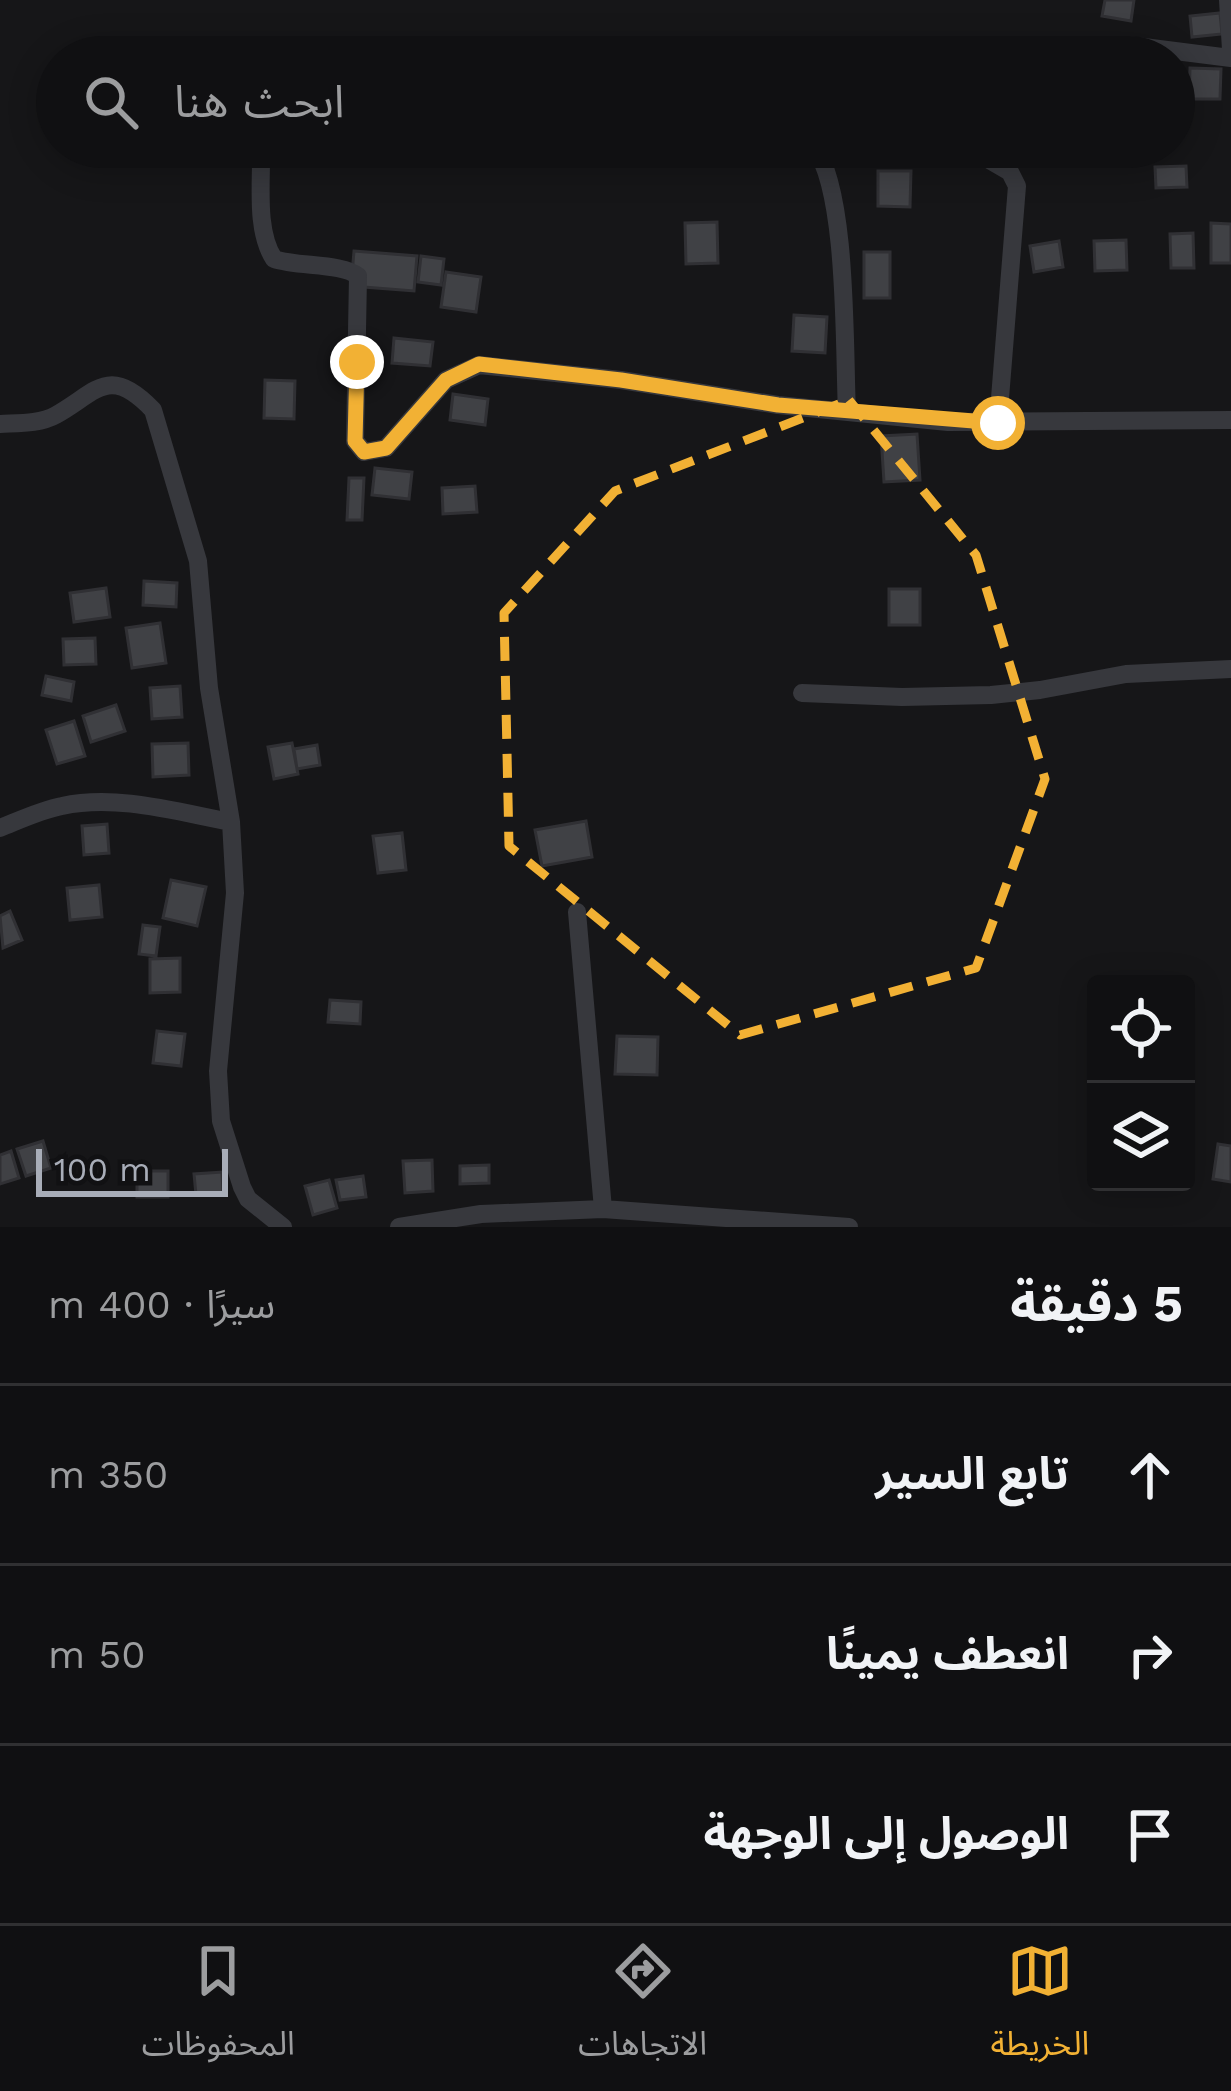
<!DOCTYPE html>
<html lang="ar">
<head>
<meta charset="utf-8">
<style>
	:root { --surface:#101012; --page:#1e1e20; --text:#f1f3f6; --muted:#9c9d9f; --line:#303032; --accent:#f2b134 }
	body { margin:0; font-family:"Work Sans","Noto Sans Arabic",sans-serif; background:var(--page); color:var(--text); direction:rtl }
	.controls { position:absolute; right:36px; bottom:36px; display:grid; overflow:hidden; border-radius:12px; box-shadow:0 6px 30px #0003 }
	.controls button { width:108px; height:108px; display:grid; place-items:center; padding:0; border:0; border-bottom:3px solid var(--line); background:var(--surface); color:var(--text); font:60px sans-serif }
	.scale { position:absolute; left:36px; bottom:30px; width:192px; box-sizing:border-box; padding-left:12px; border:6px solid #a8adb8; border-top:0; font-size:33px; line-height:42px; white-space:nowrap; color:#a8adb8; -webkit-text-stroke:9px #111113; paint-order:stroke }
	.stop { position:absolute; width:36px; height:36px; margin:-27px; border:9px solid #f2b134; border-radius:50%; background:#fff }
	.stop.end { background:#f2b134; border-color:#fff; box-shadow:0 3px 12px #0008 }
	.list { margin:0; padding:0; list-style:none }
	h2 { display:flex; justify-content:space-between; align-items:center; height:156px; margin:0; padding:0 48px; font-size:51px }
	h2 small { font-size:39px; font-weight:400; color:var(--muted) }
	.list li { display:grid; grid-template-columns:78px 1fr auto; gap:36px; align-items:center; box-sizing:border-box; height:180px; padding:0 48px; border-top:3px solid var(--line) }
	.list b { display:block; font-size:45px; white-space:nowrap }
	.list em { font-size:39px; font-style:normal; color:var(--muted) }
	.icon { flex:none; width:66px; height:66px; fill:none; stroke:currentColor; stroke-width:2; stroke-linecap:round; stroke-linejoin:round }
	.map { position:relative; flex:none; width:1231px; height:1227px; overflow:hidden; direction:ltr }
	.search { position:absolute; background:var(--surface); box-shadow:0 6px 30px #0003; left:36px; right:36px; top:36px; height:132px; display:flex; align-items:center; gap:30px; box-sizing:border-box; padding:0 42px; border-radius:66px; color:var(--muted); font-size:45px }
	.sheet { height:696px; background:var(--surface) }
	nav { display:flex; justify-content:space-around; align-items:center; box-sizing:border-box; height:168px; border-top:3px solid var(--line); background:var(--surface); font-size:33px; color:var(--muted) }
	nav a { display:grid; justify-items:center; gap:6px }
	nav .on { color:var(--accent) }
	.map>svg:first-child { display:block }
	.building { fill:#404145; stroke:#303034; stroke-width:3 }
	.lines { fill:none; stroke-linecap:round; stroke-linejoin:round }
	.minor { stroke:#37383d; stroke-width:18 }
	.route { stroke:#f2b134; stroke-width:15 }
	.marked { fill:none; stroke:#f2b134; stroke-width:9; stroke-dasharray:24 15; stroke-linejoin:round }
</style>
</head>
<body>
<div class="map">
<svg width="1231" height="1227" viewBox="0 0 1231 1227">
	<rect width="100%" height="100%" fill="#161618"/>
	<!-- building -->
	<path class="building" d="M1105,0h29l-3,21 -29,-5z
		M1220,13l2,21 -30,3 -2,-21z
		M954,43l1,14h-37l-1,-11z
		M1190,68l31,1 -1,30h-31z
		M1186,166l1,21 -31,1 -1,-21z
		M878,171h33l-1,36 -32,-1z
		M717,222l1,41 -32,1 -1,-41z
		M1211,223l20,1v39h-20z
		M1193,233l1,35h-23l-1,-34z
		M1126,240l1,30 -32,1 -1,-30z
		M1059,241l4,26 -29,5 -4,-26z
		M354,251l63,5 -3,35 -63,-5z
		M864,252h26v46h-26z
		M421,256l23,3 -3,26 -23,-3z
		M446,272l35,5 -5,35 -35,-5z
		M794,315l33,2 -2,36 -33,-2z
		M394,338l39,4 -3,24 -38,-3z
		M265,380l30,1 -1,38 -30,-1z
		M453,394l35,5 -3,26 -35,-5z
		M917,434l3,46 -36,2 -3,-46z
		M375,468l37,4 -3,27 -37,-4z
		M349,478h15l-2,42h-15z
		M475,486l2,26 -34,2 -1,-26z
		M144,581l33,2 -1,24 -33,-2z
		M106,588l4,29 -36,5 -4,-29z
		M889,589h31v36h-31z
		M160,623l6,40 -34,5 -6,-40z
		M95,638l1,26 -32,1 -1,-26z
		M46,676l28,6 -3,19 -29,-6z
		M180,686l2,31 -30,2 -2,-31z
		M116,705l9,26 -34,11 -8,-26z
		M74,721l11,35 -28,8 -11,-34z
		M188,743l1,32 -36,2 -1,-33z
		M292,743l6,31 -24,5 -6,-32z
		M317,745l3,20 -23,4 -3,-20z
		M586,821l6,36 -50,9 -7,-36z
		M107,824l2,29 -25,2 -2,-29z
		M402,833l4,37 -28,3 -5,-37z
		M171,880l35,7 -9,39 -34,-8z
		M99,885l3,32 -32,3 -3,-32z
		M10,911l12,29 -19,8 -3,-32z
		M143,925l17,2 -4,29 -17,-2z
		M180,958v34l-30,1v-34z
		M330,1000l31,2 -1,22 -32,-2z
		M157,1031l28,3 -4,32 -28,-3z
		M617,1036l41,1 -1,38 -42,-1z
		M43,1141l8,27 -25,8 -9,-27z
		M1218,1144l13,2v36l-18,-3z
		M11,1151l8,27 -19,6v-29z
		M432,1160l1,31 -28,2 -2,-32z
		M489,1165v18l-29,1v-18z
		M137,1171h31v26h-31z
		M222,1172l1,21 -27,2 -2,-21z
		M363,1176l3,21 -26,3 -4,-20z
		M329,1180l8,28 -24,7 -8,-29z"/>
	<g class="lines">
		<!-- minor -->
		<path class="minor" d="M1228,0l3,50
			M1128,45l103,13
			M261,147c1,34 -6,83 13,112 24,8 68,4 84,17l-3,165 9,11 22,-4 60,-68 33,-15 142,15 157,25 170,17 283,-2
			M814,147c34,43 30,205 33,265
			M967,147l43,25 7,14 -19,237
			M0,424c18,-1 40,0 56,-9 41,-23 53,-51 97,-5l45,151 11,127 22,134 4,71 -17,178 3,50 21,66 6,12 35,28
			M802,693l100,4 89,-2 49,-5 86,-16 105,-5
			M0,828c20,-8 41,-18 62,-22 55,-12 115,6 169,16
			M577,912l26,297
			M399,1227l82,-13 122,-5 246,18"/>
	</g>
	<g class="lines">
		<!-- route -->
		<path class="route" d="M357,362l-2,79 9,11 22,-4 60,-68 33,-16 142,16 157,25 220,18"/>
	</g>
	<!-- marked area -->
	<path class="marked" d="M849,400l127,155 69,224 -69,189 -236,67 -231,-189 -5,-233 111,-122z"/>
</svg>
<div class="controls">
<button><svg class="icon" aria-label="locate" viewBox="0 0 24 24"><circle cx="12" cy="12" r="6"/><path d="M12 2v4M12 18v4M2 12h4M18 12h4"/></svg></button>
<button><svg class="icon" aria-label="layers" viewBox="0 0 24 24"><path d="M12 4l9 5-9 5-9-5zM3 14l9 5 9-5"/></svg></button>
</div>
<div class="scale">100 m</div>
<div class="stop" style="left:998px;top:423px"></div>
<div class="stop end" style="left:357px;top:362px"></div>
<div class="search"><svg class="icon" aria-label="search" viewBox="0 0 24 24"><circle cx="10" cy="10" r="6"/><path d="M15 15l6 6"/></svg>ابحث هنا</div>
</div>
<section class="sheet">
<h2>5 دقيقة<small>سيرًا · 400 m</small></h2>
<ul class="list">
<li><svg class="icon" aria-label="ahead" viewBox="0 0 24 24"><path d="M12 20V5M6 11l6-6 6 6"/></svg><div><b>تابع السير</b></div><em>350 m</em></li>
<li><svg class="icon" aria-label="right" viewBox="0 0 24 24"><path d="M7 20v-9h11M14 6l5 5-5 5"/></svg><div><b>انعطف يمينًا</b></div><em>50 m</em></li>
<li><svg class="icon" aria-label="arrive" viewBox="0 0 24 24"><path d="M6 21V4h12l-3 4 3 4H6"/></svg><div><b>الوصول إلى الوجهة</b></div></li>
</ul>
</section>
<nav>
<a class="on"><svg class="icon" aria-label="map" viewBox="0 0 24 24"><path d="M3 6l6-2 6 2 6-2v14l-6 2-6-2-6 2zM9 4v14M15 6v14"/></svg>الخريطة</a>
<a><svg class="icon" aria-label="directions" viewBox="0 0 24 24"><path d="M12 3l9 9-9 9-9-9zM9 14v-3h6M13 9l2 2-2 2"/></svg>الاتجاهات</a>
<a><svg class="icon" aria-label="saved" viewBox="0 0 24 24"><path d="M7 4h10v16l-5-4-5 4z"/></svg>المحفوظات</a>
</nav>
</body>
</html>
